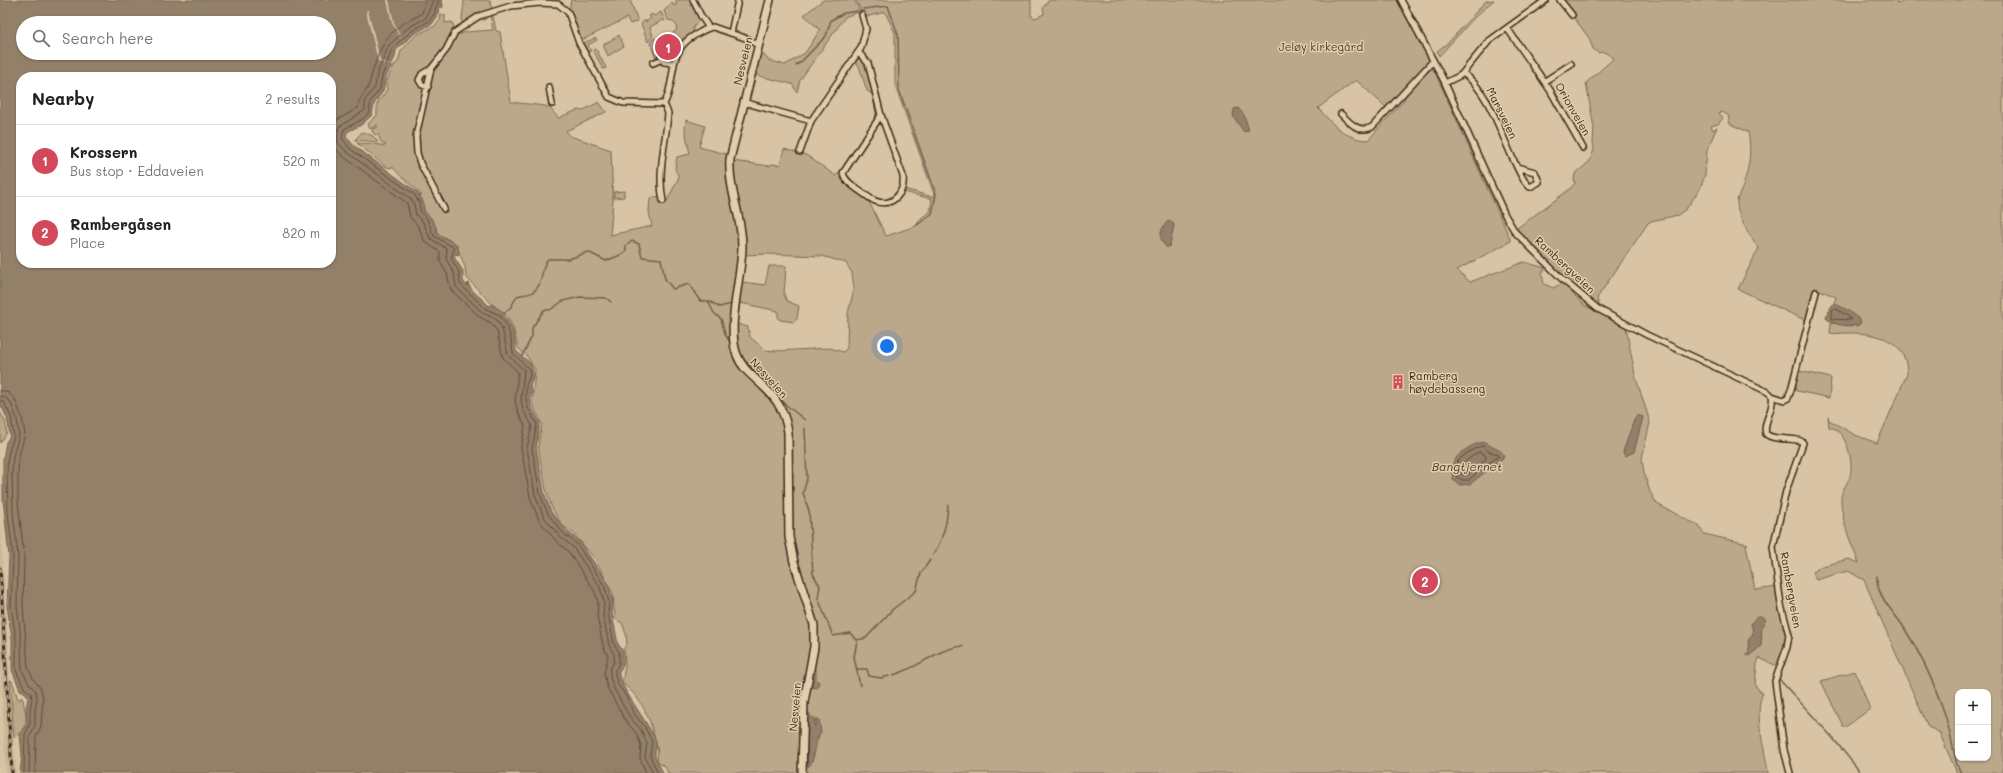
<!DOCTYPE html>
<html lang="en">
<head>
<meta charset="utf-8">
<style>
	:root { --surface:#fff; --page:#f6f6f6; --text:#202124; --muted:#757577; --line:#e0e0e0; --accent:#d1495b }
	body { margin:0; font-family:Mali,sans-serif; background:var(--page); color:var(--text) }
	.controls { position:absolute; right:12px; bottom:12px; display:grid; overflow:hidden; border-radius:8px; box-shadow:0 1px 3px #0004 }
	.controls button { width:36px; height:36px; display:grid; place-items:center; padding:0; border:0; border-bottom:1px solid var(--line); background:var(--surface); color:var(--text); font:20px sans-serif }
	.you { position:absolute; left:887px; top:346px; width:14px; height:14px; margin:-10px; border:3px solid #fff; border-radius:50%; background:#1a73e8; box-shadow:0 0 0 6px #1a73e833 }
	.badge { display:grid; place-items:center; width:26px; height:26px; border-radius:50%; background:var(--accent); color:#fff; font-size:13px; font-weight:700 }
	.pin { position:absolute; translate:-50% -50%; border:2px solid #fff; box-shadow:0 1px 4px #0006 }
	.list { margin:0; padding:0; list-style:none }
	h2 { display:flex; justify-content:space-between; align-items:center; height:52px; margin:0; padding:0 16px; font-size:17px }
	h2 small { font-size:13px; font-weight:400; color:var(--muted) }
	.list li { display:grid; grid-template-columns:26px 1fr auto; gap:12px; align-items:center; box-sizing:border-box; height:72px; padding:0 16px; border-top:1px solid var(--line) }
	.list b { display:block; font-size:15px; white-space:nowrap }
	.list p { margin:0; font-size:13px; white-space:nowrap; color:var(--muted) }
	.list em { font-size:13px; font-style:normal; color:var(--muted) }
	.icon { flex:none; width:22px; height:22px; fill:none; stroke:currentColor; stroke-width:2; stroke-linecap:round; stroke-linejoin:round }
	.map { position:relative; flex:none; width:2003px; height:773px; overflow:hidden }
	.search { position:absolute; background:var(--surface); box-shadow:0 1px 3px #0004; left:16px; top:16px; width:320px; height:44px; display:flex; align-items:center; gap:10px; box-sizing:border-box; padding:0 14px; border-radius:22px; color:var(--muted); font-size:15px }
	.panel { position:absolute; background:var(--surface); box-shadow:0 1px 3px #0004; left:16px; top:72px; width:320px; height:196px; border-radius:16px }
	.map>svg:first-child { display:block }
	.built { fill:#cab597 }
	.green { fill:#bba78a; stroke:#7b6854; fill-rule:evenodd }
	.water { fill:#938069; stroke:#705e4b; fill-rule:evenodd }
	.pier { fill:#d8c3a4 }
	.lines { fill:none; stroke-linecap:round; stroke-linejoin:round }
	.shore { stroke:#5e4c3c; stroke-width:1 }
	.stream { stroke:#705e4b; stroke-width:1.5 }
	.minor-casing { stroke:#3b2a1e; stroke-width:8 }
	.secondary-casing { stroke:#3b2a1e; stroke-width:10 }
	.minor { stroke:#e2cdac; stroke-width:5 }
	.secondary { stroke:#e2cdac; stroke-width:7 }
	.rail-casing { stroke:#3b2a1e; stroke-width:3 }
	.rail { stroke:#e2cdac; stroke-width:1.5; stroke-dasharray:4.5; stroke-linecap:butt }
	.labels { text-anchor:middle; stroke-width:3; stroke-linejoin:round; paint-order:stroke }
	.park-label { font-size:11px; fill:#4e3d2e; stroke:#e2cdac }
	.street-label { font-size:11px; fill:#3b2a1e; stroke:#e2cdac }
	.poi-label { font-size:11px; fill:#3b2a1e; stroke:#e2cdac; text-anchor:start }
	.water-label { font-size:12px; font-style:italic; fill:#4d3b2d; stroke:#e2cdac }
</style>
</head>
<body>
<div class="map">
<svg width="2003" height="773" viewBox="0 0 2003 773">
	<rect width="100%" height="100%" fill="#d8c3a4"/>
	<filter id="ink" filterUnits="userSpaceOnUse"><feTurbulence type="fractalNoise" baseFrequency=".025" numOctaves="2"/><feDisplacementMap in="SourceGraphic" scale="8" xChannelSelector="R" yChannelSelector="G"/><feConvolveMatrix kernelMatrix="1 2 1 2 8 2 1 2 1" color-interpolation-filters="sRGB"/></filter>
	<g filter="url(#ink)">
		<!-- built -->
		<path class="built" d="M0,524l12,187 4,62h-10l-6,-112z"/>
		<!-- green -->
		<path class="green" d="M464,0h26l6,31 4,1 11,70 34,4 5,2 8,10 20,-8 4,1 17,-9 7,10 -40,19 4,5 41,14 2,51 -3,34 42,-9 -3,-14 1,-14 9,-2 2,7 6,-2 12,-24 -4,-8 2,-12 13,-3 -5,-24 1,-10 19,6 -6,21 27,7 6,7 38,5 1,-2 9,1 4,-16 22,6 30,21 8,-10 -3,6 2,7 34,25 -8,-2 17,34 30,-10 5,-8 9,-6 2,-13 -28,-7v-3l29,8 1,-3 -39,-109v-52l-10,-21 -19,5 1,16 -5,-21 -6,-12h175v16l4,2 9,-4 -1,-6 6,-8h349l32,62 -42,47 -32,-29 -38,28c15,16 26,31 50,32l36,-40c1,-11 19,-24 27,-31l3,1 77,171 -54,29 13,12 54,-20 21,6 -3,6 2,10 9,4 9,-5 22,22 42,22 9,48 15,47 -8,37 2,14 6,19 7,12 42,22 5,8 44,10 -2,1 9,45 23,-3c-1,35 18,43 -1,79l-18,-8 -2,6 -2,21 7,9c-8,24 3,54 6,79h-1100l-3,-7 -7,-3 -1,-9 1,-2c-6,-27 -13,-52 -36,-69l3,-17 -1,-18 3,-4 -1,-10 -4,-11 -7,-4 -2,-25 -17,-34 -23,-27 -11,-8 -10,-17 -6,-18 -8,-44 4,-22 -10,-21 3,-33 -8,-14 -9,-8 -5,-21 -6,-11 -16,-13 -25,-26 -1,-10 -9,-23 -19,-11c-1,-9 -6,-16 -13,-22l-1,-9 -3,-7h2c-6,-6 -27,-23 -28,-27l-8,-1 -29,-24 19,1 8,2 2,-1 -5,-3 -3,-8 -2,1 -4,-3 1,-4h4v-3l-7,4 -2,-5 9,-9v-11l10,-14 -1,-6 3,-8 5,-11 4,-3 3,-11 15,-16 19,-9 5,-6 1,-6 4,1v8l7,-1 5,13 9,-3 27,-2 -3,-15 -6,5 -6,-1 -9,7 -7,-1c-1,-9 2,-15 2,-25zM1174,225l-4,20 -3,3 -4,-5zM768,254l54,2 24,7 6,10 2,16 -6,24 -1,35 -4,4 -13,-4 -54,3 -11,-1 -15,-13 -2,-10 -11,-3 3,-21 38,8v6l2,3 14,2 3,-3 2,-13 -12,-5 -3,-6 2,-29h-17l-4,19 -23,-3 2,-27zM806,712h2l6,9v5l2,-1 5,7c-6,11 -5,25 -12,34h-1z
			M571,0h59l8,21 -8,3 -3,-6 -45,22 -3,-1 -10,-28z
			M676,0h16l8,19 -7,9v6l-14,11 -10,-1 -7,3 -6,11 -6,-15 4,-5 4,4 18,-11c2,-6 -2,-10 -8,-11l-4,-9 8,-9 2,4 2,-1z
			M823,0h31c5,8 12,23 9,32l-2,-14 -4,-6 -12,5 -45,63 -3,12 -5,-8 -37,-9 6,-24 7,9 17,5 20,-12 15,-23 -16,-15z
			M1494,0l-19,17 -36,39 -2,-5 11,-8 38,-42z
			M1561,0h335l1,3 10,-3h96v773h-46l-18,-41 -11,-5 -64,-147 -16,-9 -32,9 -4,-8 10,-6 27,-7 10,4c-8,-20 -17,-40 -18,-62 -1,-12 10,-19 10,-31 1,-14 -6,-41 -22,-43l-1,-11 1,4 26,15 22,8 30,-69c1,-42 -45,-43 -77,-40l1,-11 27,3 1,-7 -25,-16 2,-6 -21,-9 -8,33 -69,-32 21,-41c-8,-10 -23,-33 -22,-47 1,-5 4,-10 6,-15 6,-19 9,-34 5,-54l-18,-8 -2,-9 -6,-3 -3,1 4,5 -5,6 -7,2 2,4 4,-3 -10,23 -2,25 -5,14 -14,20 -8,6 -27,6 -3,2 -51,75 2,9 -31,-24 -52,-54 54,-40 5,-6 -1,-4 1,-5 14,-12 5,-12 -1,-8 1,-14 -8,-45 28,-25 -10,-6 -6,1 -5,-4 -4,-11zM1958,692h30v66h-30z
			M661,12l4,9 -2,-1 -13,7 3,9 -5,6 -7,-18 4,-4 1,2 5,-4 -2,-2 3,-2 2,2z
			M619,35l5,11 -16,10 -5,-11z
			M596,38l1,2 -9,5 3,6 -4,1 -4,-9z
			M596,49l10,19 -3,1 -10,-19z
			M859,58l7,5 12,51 -3,6 1,-7 -4,-19 -5,-3 -8,-25 -5,-4z
			M362,132l11,4 5,6 -23,-2z
			M624,191v6l-10,1v-6z
			M1799,371l32,7 -2,20 -36,-8z
			M0,412l5,9 2,12 -7,10z
			M1855,671l15,38 -26,19 -23,-47z
			M10,680l2,1 6,18 2,1 1,-3 2,2c3,19 8,25 -9,39z"/>
		<!-- water -->
		<path class="water" d="M0,0h442l1,7 -5,1 1,6 -7,10 -18,10 -18,16 -1,7 -9,20 -3,14 -9,13 -2,11 -11,10 -14,7 -1,4 7,9 65,48 5,9 1,9c7,6 12,13 13,22l20,12 2,7 -1,3 -3,-1 -1,3 9,14v10l4,5 1,-3c3,9 14,15 21,23l2,-2 14,9 -1,3c9,10 11,21 12,35l14,12 2,5 2,8 -4,10 2,6 -2,7 1,7 9,17 -4,24 8,45 7,20 16,19 13,11 28,41 5,19 -1,12 6,30 5,7v15c-1,2 -3,3 -4,5 -4,10 33,57 37,70 2,6 -2,10 -1,15 1,6 6,11 8,17h-643l2,-18 -2,-21 7,-10 -1,-16 2,-10 -2,-5 -6,-3 -8,-20v-31l-5,-33 2,-50 -6,-57v-40l3,-17 4,-6 -3,-18 -7,-15zM23,23h306v30h-306zM21,77h310v186h-310z
			M1238,108l6,7 5,15 -5,2 -11,-16 1,-7z
			M1168,221l4,1 2,3 -4,20 -3,3c-9,-9 -8,-18 1,-27z
			M1834,303l15,8 12,10 -1,3c-9,4 -27,1 -34,-6l2,-7z
			M1637,415l6,2 -9,35 -9,4 -2,-4 12,-35z
			M1485,442c6,6 15,6 19,13l-2,4 -32,25 -10,1 -7,-5c0,-4 -2,-9 -1,-13 2,-13 21,-24 33,-25z
			M1757,616h4l5,4 -4,6 -1,20 -12,10 -3,-2 3,-3 -1,-10 5,-8 -2,-10z
			M816,670v9l3,3 -2,6 -7,-1 3,-16z
			M806,712h2l4,6h3l-1,8 2,-1v-6h3l2,13 -5,9 -4,21 -3,4h-1z"/>
		<!-- pier -->
		<path class="pier" d="M387,0h2l5,23 9,20 -11,-20z
			M368,10l12,50 10,6 -12,-5 -12,-50z"/>
		<g class="lines">
			<!-- shore -->
			<path class="shore" d="M433,0l-7,18 -17,9 -20,18 -12,29 -2,13 -10,13v10l-26,17 -2,7 1,9 9,9 64,47 3,5 2,11 7,7 7,16 17,11 -1,10 8,14 2,14 27,26 13,6 6,9 6,27 16,15 -3,30 2,10 9,15 -5,23 8,47 9,22 16,20 13,10 27,40 4,15 -1,13 6,30 5,9v8l-4,7v8l3,10 16,29 12,14 6,14 -2,13 8,16
				M438,0v4l-3,4v5l-6,8 -17,10 -19,16 -11,29 -2,13 -10,13v10l-7,7 -19,10 -2,9 8,11 65,46 4,8 2,10 6,6 7,17 19,11 1,3 -3,8 8,14 1,12 26,25 14,6 7,11 4,13 2,14 16,16 1,7 -4,9v14l2,9 9,16 -5,24 8,46 8,20 16,20 13,10 27,41 5,17 -1,12 6,30 5,8v12l-4,6v5l3,10 8,11 8,18 11,13 7,15 -2,14 8,17
				M331,131l6,-11 21,-12c1,-12 9,-15 11,-24 8,-27 12,-46 36,-62 6,-3 12,-5 17,-9l4,-13
				M331,139l3,8 10,10 63,46 3,14 8,9 7,16 15,10v10l7,12 4,16 29,27 11,6 6,8 6,27 15,14 -3,29 3,11 7,14 -4,22 9,49 9,23 17,21 12,10 26,39 4,11 -1,15 6,30 5,10 -4,17 3,14 18,33 11,13 5,12 -1,13 6,15
				M1833,309h3l11,6 4,5 -19,-1 -1,-3z
				M0,390l9,3 6,6 7,19 3,16 -6,22 -1,16v29l6,55 -1,50 5,62 6,12 7,9 2,10 -2,27 -5,11 -1,36
				M0,396l6,2 5,5 6,16 2,16 -6,21 -1,16 1,41 5,43 -1,50 4,33 1,31 7,14 7,7 1,8 -2,10v16l-5,11 -1,37
				M0,401l4,1 7,15 3,19 -6,19 -1,17 1,41 5,43 -2,50 5,33v31l8,18 7,5 1,5 -2,11v15l-5,11 -1,38
				M1483,446l5,5 10,3v3l-11,7 -18,16h-7l-5,-3c-1,-5 -2,-11 1,-16 5,-6 17,-14 25,-15z
				M1479,452l7,4v3l-19,16h-5c-4,-12 8,-17 17,-23z"/>
			<!-- stream -->
			<path class="stream" d="M863,9l25,-3 10,29 1,55 37,104 -4,20 -15,11
				M796,65l5,-3 25,-26 5,-16 13,-7 14,-2
				M708,301l6,12 7,6 4,15 5,8
				M504,313l7,-6 6,-11c5,-2 12,-1 16,-4 11,-7 7,-24 15,-33h21l19,-7 18,9c8,-4 13,-4 20,-10v-5l6,-5 7,3 3,13 19,2 4,20 8,10 16,-5 11,17h9l10,6 13,-3
				M740,355l46,50 19,15
				M522,356l10,-20v-8l12,-18h6l13,-9 17,-4 26,1 5,4
				M805,428l2,51 -4,14 6,18 4,63 7,12 -2,12 15,38 17,-3 7,8 -3,16 6,29
				M933,555c10,-15 14,-32 15,-50
				M1877,576c-1,20 16,35 26,50 16,25 29,52 39,80 7,18 10,39 15,59l4,8
				M857,640l9,-2 27,-29 23,-18 5,-18 9,-13
				M857,669h10l2,7 12,2 8,-2
				M893,675c25,-6 42,-26 70,-29
				M1778,678l54,59 29,36"/>
			<defs>
				<path id="minor" d="M693,0l8,16 8,12
					M1401,0l42,79 62,136 10,17 48,48 35,29 49,26 121,57 4,4 12,4 4,-2 3,-8 25,-98
					M1560,0l12,15
					M1507,28l43,62 33,58
					M731,33l7,-33
					M859,53l9,10 13,52 22,61c2,16 -10,32 -28,25 -6,-3 -12,-8 -18,-12 -6,-5 -12,-8 -14,-16l38,-58
					M653,63l9,-4
					M673,63l-9,-1 -3,-8 6,-4h11
					M1463,73c26,18 38,62 52,90 4,8 8,19 15,24l9,-5 -4,-10 -18,-5
					M1545,81l26,-17
					M1445,83l16,-8 28,-34 57,-41
					M428,87l-6,-2 -3,-5 3,-6 9,-5
					M549,87l3,17
					M743,102l68,19
					M664,104c14,-25 1,-52 31,-69 6,-3 11,-7 18,-8l35,12 10,6
					M1341,114c8,8 18,20 31,13l61,-66
					M800,152l11,-31 50,-73 5,-19 -4,-14
					M663,201c-6,-29 3,-59 5,-88l-4,-9
					M444,209l-24,-46 -3,-10 -1,-17 15,-67 15,-19 9,-18 24,-16 32,-10 29,-3 18,1 10,8 11,31 30,54 14,6 41,1
					M1772,396c3,13 -10,26 -6,38 9,8 33,2 37,9l-17,48 -13,56 8,58 8,30 -2,12 -12,34 9,69 6,23"/>
				<path id="secondary" d="M770,0l-40,159c-2,30 12,57 12,87 0,31 -16,81 -5,109 5,14 17,22 27,32 14,13 21,26 24,45l1,105 5,25 20,63v22l-10,55 -2,71"/>
			</defs>
			<!-- minor casing -->
			<use href="#minor" class="minor-casing"/>
			<!-- secondary casing -->
			<use href="#secondary" class="secondary-casing"/>
			<!-- minor -->
			<use href="#minor" class="minor"/>
			<!-- secondary -->
			<use href="#secondary" class="secondary"/>
			<defs>
				<path id="rail" d="M0,568l12,205"/>
			</defs>
			<!-- rail casing -->
			<use href="#rail" class="rail-casing"/>
			<!-- rail -->
			<use href="#rail" class="rail"/>
		</g>
	</g>
	<!-- icons -->
	<defs>
		<symbol id="building-bare" viewBox="-9 -9 18 18"><path d="M-4-6H4V6H1V3H-1V6H-4ZM-2.5-4.3h1.7v1.8h-1.7ZM.8-4.3h1.7v1.8H.8ZM-2.5-1h1.7V.8h-1.7ZM.8-1h1.7V.8H.8Z" fill="#d1495b" stroke="#e2cdac" stroke-width="2.5" paint-order="stroke"/></symbol>
	</defs>
	<g fill-rule="evenodd">
		<use href="#building-bare" x="1388" y="372" width="20" height="20"/>
	</g>
	<g class="labels">
		<!-- park labels -->
		<g class="park-label">
			<text x="1321" y="51">Jeløy kirkegård</text>
		</g>
		<!-- street labels -->
		<g class="street-label">
			<text transform="translate(743 61) rotate(-76)" y="4">Nesveien</text>
			<text transform="translate(1573 109) rotate(60)" y="4">Orionveien</text>
			<text transform="translate(1502 113) rotate(64)" y="4">Marsveien</text>
			<text transform="translate(1565 265) rotate(43)" y="4">Rambergveien</text>
			<text transform="translate(769 378) rotate(48)" y="4">Nesveien</text>
			<text transform="translate(1791 590) rotate(80)" y="4">Rambergveien</text>
			<text transform="translate(795 707) rotate(-85)" y="4">Nesveien</text>
		</g>
		<!-- poi labels -->
		<g class="poi-label">
			<text x="1409" y="380">Ramberg<tspan x="1409" dy="13">høydebasseng</tspan></text>
		</g>
		<!-- water labels -->
		<g class="water-label">
			<text x="1467" y="471">Bangtjernet</text>
		</g>
	</g>
</svg>
<div class="controls">
<button>+</button>
<button>−</button>
</div>
<div class="you"></div>
<div class="pin badge" style="left:668px;top:47px">1</div>
<div class="pin badge" style="left:1425px;top:581px">2</div>
<div class="search"><svg class="icon" aria-label="search" viewBox="0 0 24 24"><circle cx="10" cy="10" r="6"/><path d="M15 15l6 6"/></svg>Search here</div>
<section class="panel">
<h2>Nearby<small>2 results</small></h2>
<ul class="list">
<li><span class="badge">1</span><div><b>Krossern</b><p>Bus stop · Eddaveien</p></div><em>520 m</em></li>
<li><span class="badge">2</span><div><b>Rambergåsen</b><p>Place</p></div><em>820 m</em></li>
</ul>
</section>
</div>
</body>
</html>
